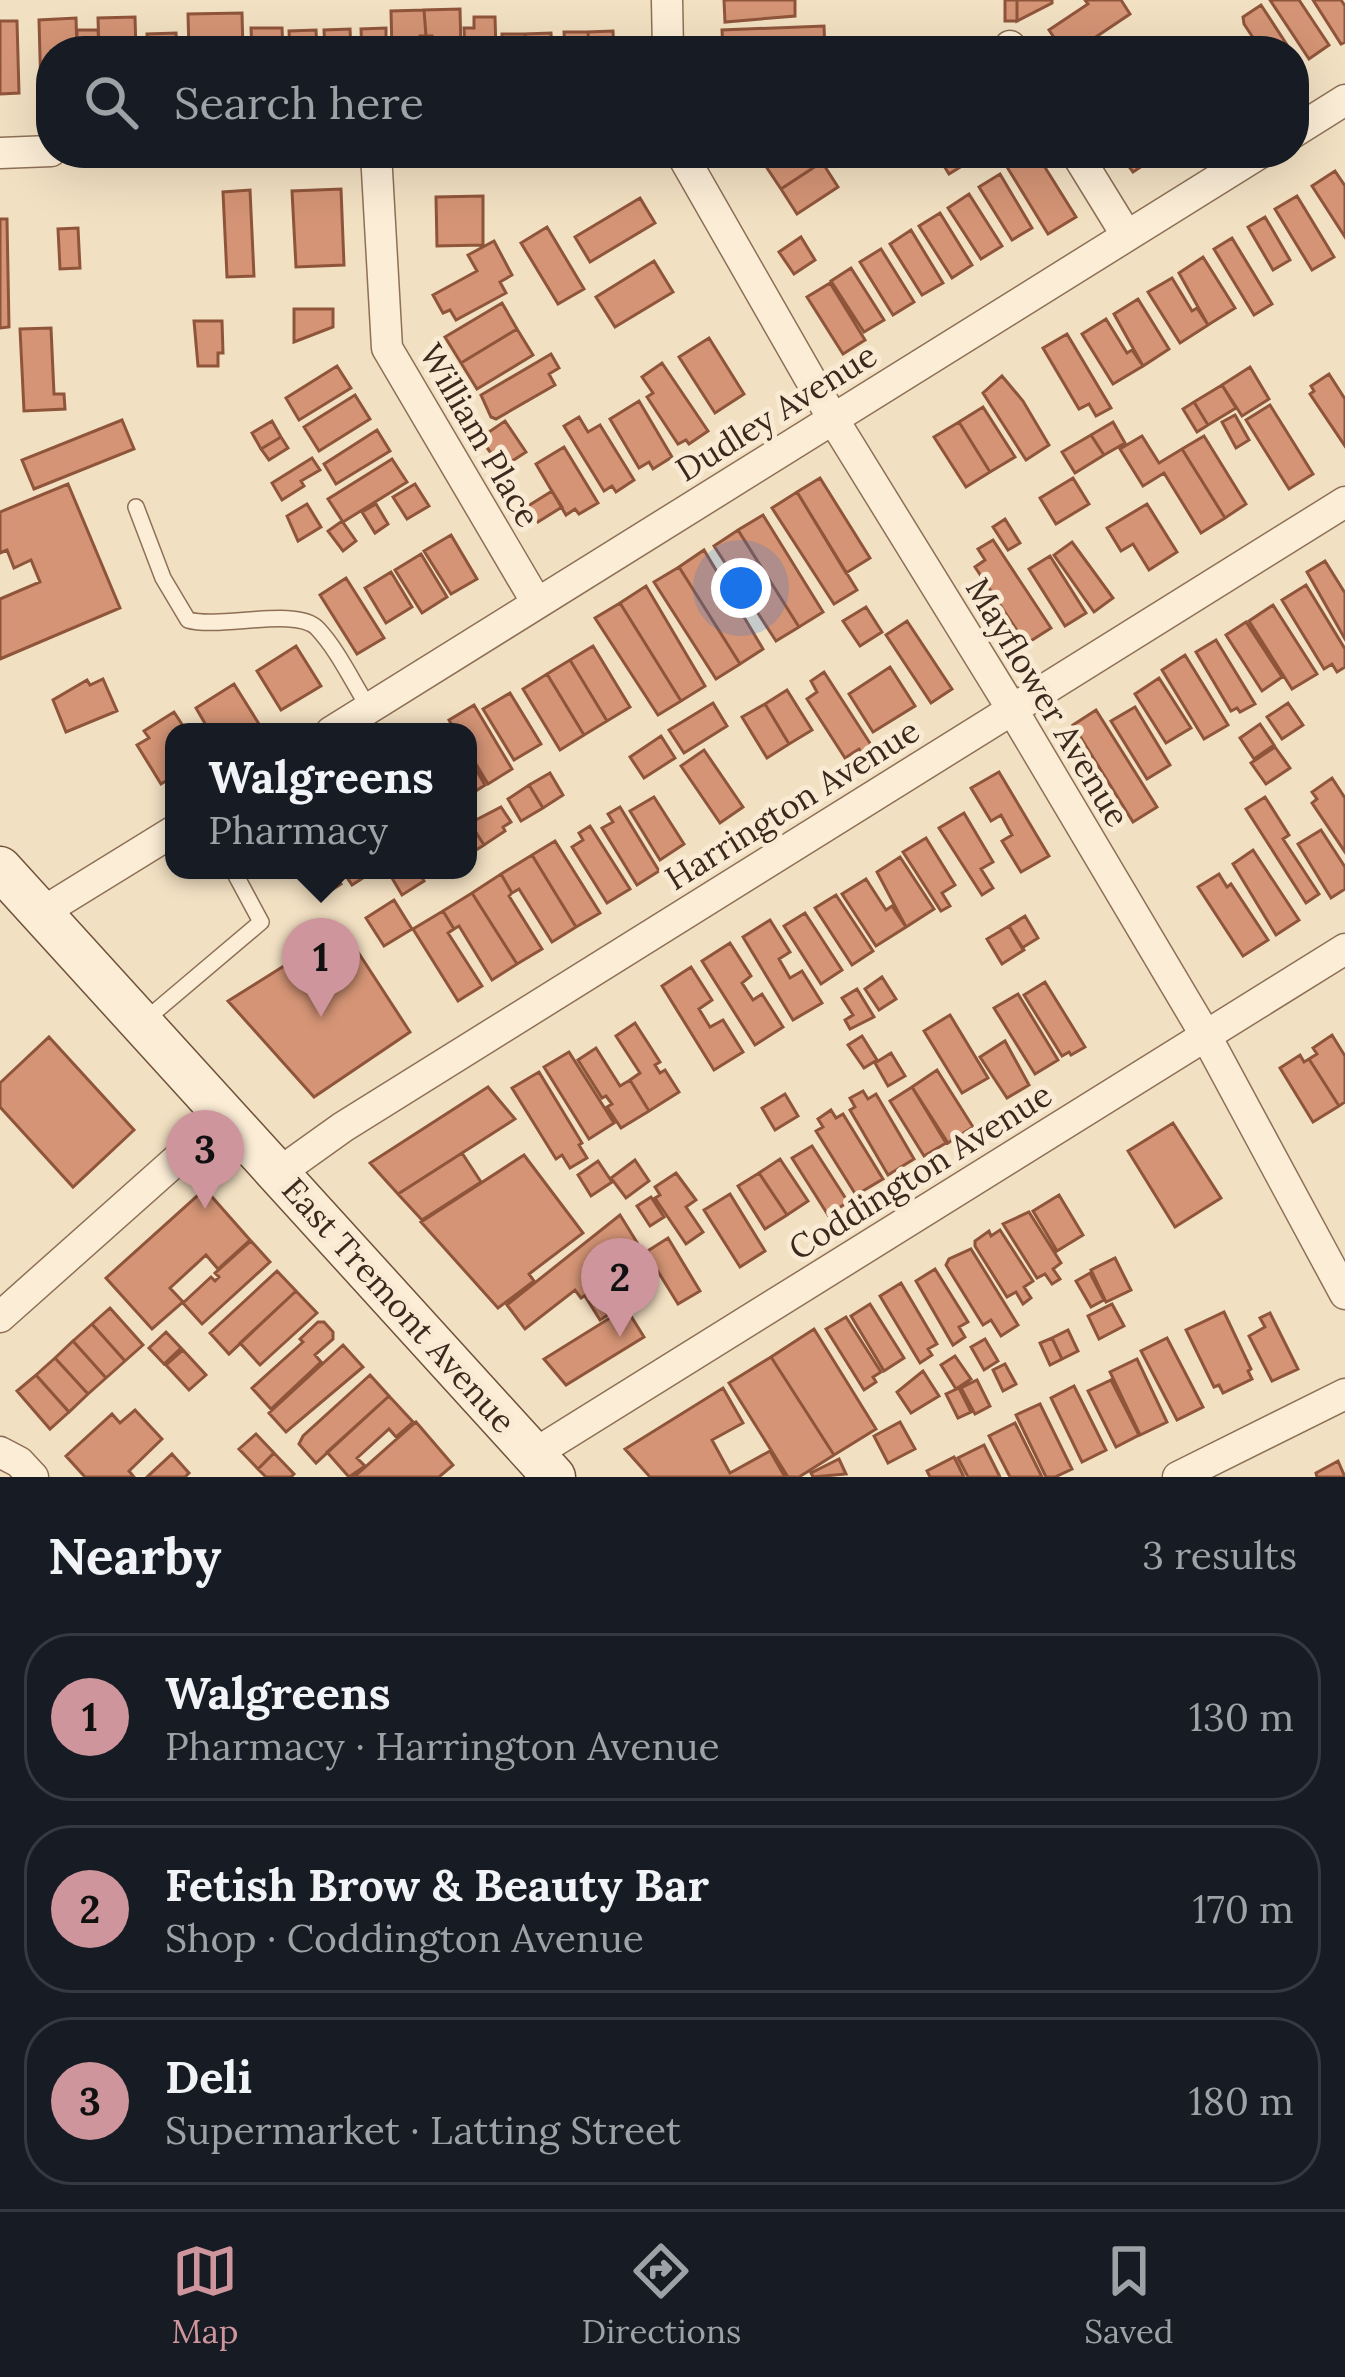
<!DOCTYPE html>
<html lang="en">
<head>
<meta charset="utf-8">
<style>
	:root { --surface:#171b24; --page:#242831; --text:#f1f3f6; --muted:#9ea1a6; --line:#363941; --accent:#ce959c }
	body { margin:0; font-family:Lora,serif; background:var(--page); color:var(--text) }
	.you { position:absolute; left:741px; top:588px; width:42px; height:42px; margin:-30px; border:9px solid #fff; border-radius:50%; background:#1a73e8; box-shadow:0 0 0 18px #1a73e833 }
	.badge { display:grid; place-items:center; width:78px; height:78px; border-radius:50%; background:var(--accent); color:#111; font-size:39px; font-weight:700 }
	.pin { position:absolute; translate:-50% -99px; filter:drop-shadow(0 3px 6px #0008) }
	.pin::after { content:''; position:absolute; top:63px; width:42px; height:36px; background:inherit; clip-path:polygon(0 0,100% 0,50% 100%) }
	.popup { position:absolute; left:165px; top:723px; width:312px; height:156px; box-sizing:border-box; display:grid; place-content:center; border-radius:24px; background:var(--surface); filter:drop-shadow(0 3px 9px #0005); font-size:39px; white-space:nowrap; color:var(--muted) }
	.popup b { font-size:45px; color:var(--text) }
	.popup::after { content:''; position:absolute; left:50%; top:100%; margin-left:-24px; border:24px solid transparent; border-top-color:var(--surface) }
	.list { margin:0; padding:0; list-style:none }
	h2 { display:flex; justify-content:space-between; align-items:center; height:156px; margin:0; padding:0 48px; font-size:51px }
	h2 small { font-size:39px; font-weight:400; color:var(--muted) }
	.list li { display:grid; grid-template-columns:78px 1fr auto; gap:36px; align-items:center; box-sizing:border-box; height:168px; margin:0 24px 24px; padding:0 24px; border:3px solid var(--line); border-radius:48px }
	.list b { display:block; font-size:45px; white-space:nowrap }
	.list p { margin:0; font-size:39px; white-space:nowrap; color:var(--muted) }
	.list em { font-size:39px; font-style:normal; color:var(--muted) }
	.icon { flex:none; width:66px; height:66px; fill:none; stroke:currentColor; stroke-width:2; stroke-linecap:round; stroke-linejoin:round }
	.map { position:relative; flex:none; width:1345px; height:1477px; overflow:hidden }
	.search { position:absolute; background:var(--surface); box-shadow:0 12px 48px #0002; left:36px; right:36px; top:36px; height:132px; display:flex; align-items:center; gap:30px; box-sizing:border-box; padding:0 42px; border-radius:48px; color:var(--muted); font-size:45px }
	.sheet { height:732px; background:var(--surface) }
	nav { display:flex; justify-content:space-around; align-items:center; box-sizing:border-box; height:168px; border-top:3px solid var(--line); background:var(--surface); font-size:33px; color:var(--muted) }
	nav a { display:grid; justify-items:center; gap:6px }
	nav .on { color:var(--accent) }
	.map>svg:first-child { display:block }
	.building { fill:#d49475; stroke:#8f553b; stroke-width:3 }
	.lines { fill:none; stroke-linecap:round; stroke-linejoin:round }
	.service-casing { stroke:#8e7057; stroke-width:18 }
	.minor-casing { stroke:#8e7057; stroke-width:33 }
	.secondary-casing { stroke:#70513a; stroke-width:45 }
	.service { stroke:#fcedd6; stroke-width:15 }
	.minor { stroke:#fcedd6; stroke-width:30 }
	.secondary { stroke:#fcedd6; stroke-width:42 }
	.labels { text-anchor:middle; stroke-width:10; stroke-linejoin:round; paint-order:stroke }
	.street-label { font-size:33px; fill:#3c291d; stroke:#f9ead3 }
</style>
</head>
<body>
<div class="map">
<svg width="1345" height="1477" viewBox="0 0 1345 1477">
	<rect width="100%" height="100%" fill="#f2e0c2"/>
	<!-- building -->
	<path class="building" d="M724,0h71v16l-70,6z
		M1005,0h12v21h-12z
		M1017,0h35v3l-35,18z
		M1085,0h36l9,14 -55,37h-12l-14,-21 39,-26z
		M1270,0h29l30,45 -20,14z
		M1313,0h28l4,6v36l-4,2z
		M1261,5l30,46h-29l-18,-27 -1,-7z
		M460,9l1,42h-29v-15h-6l-2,-26z
		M424,10l2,26h-6v15h-28l-1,-40z
		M242,13l1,38h-54l-1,-37z
		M135,17l1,34h-37l-1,-33z
		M474,17h21l1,34h-31l-1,-23h10z
		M76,18l1,33h-26v41h-10l-2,-72z
		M0,21h17l2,72 -19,1z
		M824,26l1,25h-102l-1,-21z
		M251,28h31l1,23h-31z
		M386,28v23h-24l-1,-22z
		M350,29l1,22h-26l-1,-21z
		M77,30h21l1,21h-22z
		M316,30l1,21h-27l-1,-20z
		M613,31l1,20h-25l-1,-19z
		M564,32h24l1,19h-24z
		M176,33l1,18h-29l-1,-17z
		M551,33l1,18h-26l-1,-17z
		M502,34h23l1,17h-24z
		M784,153h32l6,9 -41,27 -16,-24z
		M936,153h18l8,13 -13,8z
		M1030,153h6l40,64 -28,17 -41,-67z
		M1119,153h36l2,3 -24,16z
		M822,162l16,25 -41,27 -16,-25z
		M1335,171l10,15v51l-33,-51z
		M1000,174l32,54 -20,12 -33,-53z
		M341,189l3,76 -48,2 -4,-76z
		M250,190l4,86 -27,1 -4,-85z
		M969,194l33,52 -21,13 -33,-51z
		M483,196v49l-46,1 -1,-49z
		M1297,196l37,61 -22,13 -37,-61z
		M640,198l15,25 -65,39 -15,-25z
		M940,213l32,52 -20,13 -33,-52z
		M1265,217l25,43 -17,10 -25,-43z
		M0,219h7l2,108 -9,1z
		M547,227l37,62 -26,15 -37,-61z
		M78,228l2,40 -20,1 -2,-40z
		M911,230l32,53 -21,12 -32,-51z
		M801,237l14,23 -21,14 -15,-22z
		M1232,238l40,66 -18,11 -40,-66z
		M494,241l18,34 -12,7 6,11 -50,27 -6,-10 -7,3 -10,-18 44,-24 -9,-16z
		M881,249l33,53 -21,13 -33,-53z
		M1203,257l32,51 -27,17 -29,-52z
		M654,261l19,31 -58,35 -19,-30z
		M851,268l33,52 -20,12 -33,-51z
		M1172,278l20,33 5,-3 11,17 -28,18 -32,-51z
		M830,283l35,57 -22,14 -36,-57z
		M1138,299l31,50 -26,17 -29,-52z
		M502,303l15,26 -56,34 -16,-26z
		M294,309h39v18l-39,15z
		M1106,319l21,34 5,-3 11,16 -30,18 -31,-50z
		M194,321h28l1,32h-5v13h-20z
		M51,328l3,66h10l1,15 -41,2 -4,-82z
		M517,329l16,26 -56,34 -16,-26z
		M1067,334l44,74 -15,8 -7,-12 -10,5 -36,-61z
		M709,338l35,56 -29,19 -36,-56z
		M551,354l8,14 -10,6 6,11 -59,34 -5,-2 -10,-22z
		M662,363l46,68 -19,13 -3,-4 -8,4 -31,-47 6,-4 -11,-16z
		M337,366l14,22 -52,32 -13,-22z
		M1250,367l19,32 -27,17 -20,-31z
		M1329,374l16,25v47l-35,-52 4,-3 -3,-5z
		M1002,376l21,25 26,44 -23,15 -43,-67z
		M1222,385l14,23 -28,17 -14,-23z
		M355,395l15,24 -51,32 -15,-24z
		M639,401l33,56 -19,12 -4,-7 -10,6 -29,-49z
		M1194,402l14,23 -11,7 -14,-23z
		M1270,405l43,69 -24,15 -43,-69z
		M983,407l32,50 -25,15 -31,-50z
		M1235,415l14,25 -13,8 -14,-26z
		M579,417l9,15 12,-7 34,55 -18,12 -4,-6 -8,5 -40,-65z
		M122,420l12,29 -100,40 -12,-29z
		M272,421l9,16 -20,12 -9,-16z
		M505,421l21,31 -17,11 -8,-12 -8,5 -13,-18z
		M959,422l31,50 -24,15 -32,-50z
		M1113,422l12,21 -21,12 -13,-20z
		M377,430l13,21 -54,33 -12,-20z
		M1091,435l13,20 -29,18 -13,-21z
		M1142,436l17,27 23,-14 43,69 -24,15 -37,-60 -21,13 -23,-37z
		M1204,436l42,68 -21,14 -43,-69z
		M281,437l7,11 -19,12 -8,-11z
		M564,447l34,56 -19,11 -4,-5 -9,6 -30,-51z
		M312,458l8,12 -19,11 3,5 -22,14 -10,-17z
		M392,459l15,23 -64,40 -15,-23z
		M820,478l50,80 -24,15 -49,-81z
		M1073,478l16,26 -33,20 -16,-26z
		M68,484l52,124 -120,51v-60l40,-17 -9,-22 -17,8 -7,-18 -7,3v-41z
		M415,484l14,22 -22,13 -14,-22z
		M552,491l10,16 -24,15 -10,-16z
		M797,492l60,98 -23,14 -62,-96z
		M307,504l14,23 -23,14 -11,-25z
		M376,504l12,20 -13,9 -13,-21z
		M1147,504l30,48 -28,18 -16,-26 -12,7 -14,-23z
		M763,515l60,97 -24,15 -61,-97z
		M1005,519l15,24 -12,7 -15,-23z
		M342,521l14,20 -13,10 -15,-20z
		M738,530l61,97 -23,14 -62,-95z
		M451,535l26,44 -26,15 -27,-43z
		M993,540l58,88 -25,16 -51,-77 10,-7 -7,-11z
		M1072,542l41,56 -19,14 -40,-57z
		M704,550l59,99 -23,15 -61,-97z
		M421,554l26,43 -25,16 -27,-43z
		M1050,556l36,57 -21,13 -36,-57z
		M1325,561l20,32v46l-38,-67z
		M679,567l61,97 -24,15 -62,-97z
		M391,572l21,35 -26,16 -21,-35z
		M346,578l38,60 -27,16 -37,-59z
		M1306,585l39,64v18l-8,5 -5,-8 -8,5 -42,-69z
		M646,586l59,100 -24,15 -61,-98z
		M620,603l61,98 -23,14 -63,-97z
		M1273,605l44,69 -25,15 -43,-68z
		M866,607l16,25 -22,14 -17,-25z
		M907,621l45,68 -21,14 -45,-68z
		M1246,622l36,55 -20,14 -36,-56z
		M1216,640l39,64 -15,8 -3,-4 -6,3 -35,-59z
		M296,646l25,40 -40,24 -24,-39z
		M593,646l37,61 -23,14 -37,-61z
		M1185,655l43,70 -24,14 -42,-69z
		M570,660l37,61 -23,14 -37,-61z
		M890,667l25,39 -42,26 -24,-38z
		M824,672l51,79 -10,7 -6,-9 -14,9 -38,-59 10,-7 -6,-11z
		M547,674l37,61 -24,15 -37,-61z
		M1159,678l32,50 -25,15 -31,-49z
		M103,679l14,32 -51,21 -13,-32 34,-20 3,5z
		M234,684l25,40 -13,8h-36l-14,-24z
		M787,690l25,40 -23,14 -24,-40z
		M510,693l31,51 -27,16 -31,-51z
		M713,703l14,23 -43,27 -15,-23z
		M1288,703l15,22 -21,14 -15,-22z
		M765,704l24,40 -22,14 -25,-41z
		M474,705l38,64 -24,15 -20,-33v-19h-12l-7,-12z
		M1135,707l35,58 -23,14 -36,-58z
		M1096,710l61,97 -24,15 -60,-97z
		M174,712l13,20h-13v44l-13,8 -24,-39 12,-7 -5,-7z
		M1260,724l14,21 -20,14 -14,-21z
		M661,736l14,22 -31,20 -14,-21z
		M1275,747l15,21 -24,16 -15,-21z
		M704,750l39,57 -23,16 -39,-57z
		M468,756l17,29 -17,11z
		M999,772l50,84 -28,16 -19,-31 10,-6 -11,-20 -10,6 -20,-33z
		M550,773l13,22 -20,13 -14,-23z
		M1332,778l13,20v54l-33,-49 5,-4 -5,-7z
		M529,785l14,23 -22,13 -13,-22z
		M654,797l30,47 -24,16 -30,-49z
		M1265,797l24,38 -6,4 36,55 -13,9 -60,-94z
		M501,807l10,15 -8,5 2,4 -21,14 -14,-22z
		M620,807l39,64 -22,14 -35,-57 11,-6 -5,-8z
		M964,813l29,49 -12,7 12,19 -11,7 -43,-67z
		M470,823l14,22 -16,10v-31z
		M590,826l40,63 -23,14 -35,-56 11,-7 -4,-7z
		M1321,830l24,37v22l-14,9 -33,-54z
		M926,838l29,47 -13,8 8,13 -9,5 -38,-59z
		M555,841l45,72 -24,14 -44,-72z
		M1253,850l46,70 -23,15 -43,-71z
		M532,855l44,72 -24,15 -33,-53 -7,4 -11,-19z
		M900,857l34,52 -28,18 -29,-55z
		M301,870h32l8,14 -22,14z
		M342,870h32v1l-22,14z
		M394,870h23l7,11 -22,14 -13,-22z
		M501,874l11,19 -3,3 33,53 -25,15 -45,-71z
		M1219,874l8,13 4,-3 37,56 -25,16 -45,-69z
		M866,879l20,31 6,-4 14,21 -30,19 -34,-52z
		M472,893l45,71 -25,16 -33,-54 -5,3 -11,-18z
		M836,895l37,56 -21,14 -37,-57z
		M394,900l18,29 -28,17 -18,-28z
		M443,911l11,18 -6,4 34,53 -24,15 -45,-72z
		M805,913l37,57 -21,14 -37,-58z
		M1025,916l13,22 -16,10 -13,-22z
		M770,920l20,32 -11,7 11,19 12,-7 20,32 -29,17 -50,-83z
		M1009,926l15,24 -22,14 -15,-25z
		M343,929l67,103 -96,65 -86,-96z
		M730,943l21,33 -9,7 11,17 9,-6 21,33 -28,18 -53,-84z
		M691,967l21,33 -13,9 11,18 13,-7 20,32 -29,18 -52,-84z
		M882,977l14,22 -17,11 -14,-21z
		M1045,982l40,65 -14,8 -2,-3 -7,4 -38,-61z
		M857,989l17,28 -24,12 -5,-9 8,-5 -11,-17z
		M1018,994l40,66 -23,14 -41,-66z
		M950,1015l38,63 -26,15 -38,-62z
		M635,1023l25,39 -5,3 5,8 5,-3 14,22 -30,19 -19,-31 10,-7 -24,-37z
		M1332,1035l13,21v46l-6,4 -30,-47 8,-5 -4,-6z
		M862,1036l15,24 -13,8 -16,-23z
		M49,1037l85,93 -61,57 -73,-80v-24z
		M1005,1041l24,44 -22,13 -27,-41z
		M596,1048l24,38 10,-6 19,31 -28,17 -14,-21 5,-3 -6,-8 -4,2 -24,-38z
		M569,1052l45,71 -25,16 -45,-72z
		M891,1053l14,23 -17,10 -13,-23z
		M1300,1055l4,7 5,-3 30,47 -26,16 -33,-54z
		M937,1070l36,57 -25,16 -36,-56z
		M539,1072l43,71 -3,2 8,13 -17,10 -8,-13 -6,4 -44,-71z
		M488,1087l27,32 -117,75 -28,-31z
		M912,1087l34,56 -22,13 -34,-55z
		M863,1091l5,8 8,-5 38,65 -26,16 -38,-65 5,-3 -5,-9z
		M785,1094l13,22 -23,14 -13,-22z
		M831,1110l5,8 7,-4 40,65 -27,16 -40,-64 7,-4 -5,-8z
		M1173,1123l48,75 -46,29 -47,-76z
		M812,1146l36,56 -20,13 -36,-57z
		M462,1153l19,29 -59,38 -24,-26z
		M524,1155l59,78 -54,41 5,7 -36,27 -77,-86z
		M780,1159l28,42 -21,14 -28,-42z
		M635,1160l14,21 -23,17 -15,-20z
		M598,1161l14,21 -21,14 -13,-21z
		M676,1173l20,27 -10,7 17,25 -17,12 -31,-46 5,-3 -5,-8z
		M759,1173l28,42 -22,14 -27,-43z
		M205,1189l45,51 -32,29 -12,-14 -36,33 13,14 -31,27 -46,-51z
		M730,1194l35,57 -25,16 -36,-57z
		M1059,1195l24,40 -26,16 -24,-40z
		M651,1197l13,20 -14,9 -13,-20z
		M1029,1212l32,51 -8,6 7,10 -8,5 -7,-10 -8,4 -34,-54z
		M620,1215l26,42 -65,41 -6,-8 -50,39 -18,-24z
		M1000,1230l33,51 -9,6 7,11 -8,6 -7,-12 -9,5 -32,-51v-5l14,-10 2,5z
		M668,1238l32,53 -22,13 -32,-52z
		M251,1241l19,21 -68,62 -19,-21 28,-26 4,4 4,-4 -4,-4z
		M971,1249l47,76 -17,11 -10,-16 -8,5 -37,-60 3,-6z
		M1115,1258l16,32 -25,12 -15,-32z
		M935,1269l33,53 -9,5 6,10 -12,8 -37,-64z
		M277,1271l19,20 -67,63 -19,-21z
		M1090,1273l14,27 -13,7 -15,-26z
		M610,1282l14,23 -24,15 -15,-24z
		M901,1283l36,61 -9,5 4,6 -12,8 -40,-67z
		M296,1291l21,22 -57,52 -20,-22z
		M870,1304l34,54 -20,13 -33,-55z
		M1112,1304l12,22 -25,13 -11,-23z
		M110,1308l33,37 -18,16 -33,-37z
		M626,1308l18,29 -78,48 -22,-26z
		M1224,1312l27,57 -3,2 4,8 -29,14 -4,-8 -5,2 -28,-57z
		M1270,1313l28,56 -26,12 -23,-45 16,-9 -5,-9z
		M846,1317l35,55 -8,5 3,5 -12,8 -38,-61z
		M318,1322h6l9,10v7l-18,16 6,7 -50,47 -19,-21 51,-46 -3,-3z
		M92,1324l33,37 -19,17 -33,-37z
		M814,1329l62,100 -42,26 -63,-98z
		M1068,1330l10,21 -16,8 -10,-21z
		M166,1332l15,16 -17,16 -15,-16z
		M1052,1338l10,21 -12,6 -10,-22z
		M1167,1338l36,69 -26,13 -36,-69z
		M985,1339l13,22 -14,9 -13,-23z
		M73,1341l33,37 -18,16 -33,-36z
		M343,1345l20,22 -77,65 -17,-19z
		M183,1350l23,25 -17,15 -23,-25z
		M955,1356l16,23 -15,10 -15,-24z
		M771,1357l63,98 -35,22h-11l-59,-94z
		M55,1358l33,36 -19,18 -33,-37z
		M1137,1359l30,63 -27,13 -30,-63z
		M1005,1364l11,20 -13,7 -10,-21z
		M923,1371l16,25 -28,17 -14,-21z
		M36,1375l33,37 -19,17 -33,-38z
		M370,1375l19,21 -73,67 -17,-19 4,-8z
		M977,1380l13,26 -15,8 -14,-26z
		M1111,1380l28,55 -23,12 -28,-56z
		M1074,1386l32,64 -24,12 -31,-64z
		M723,1388l20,35 -31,17 18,33 40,-22 15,26h-135l-25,-28z
		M959,1388l12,24 -13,6 -12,-24z
		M389,1396l24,26 -17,15 -7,-8 -32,29 8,8 -16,11 -22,-25z
		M1040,1404l32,65 -17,8h-9l-30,-62z
		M135,1410l27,29 -33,32 5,6h-49l-19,-21 46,-42 8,9z
		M416,1422l37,43 -14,12h-85z
		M900,1422l15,27 -27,14 -14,-27z
		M1015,1423l27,54h-32l-21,-41z
		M256,1434l18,19 -16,16 -19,-20z
		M984,1445l16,32h-32l-10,-19z
		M274,1453l20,21 -3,3h-25l-8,-8z
		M172,1454l17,19 -4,4h-38z
		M954,1457l10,20h-34l-3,-6z
		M839,1459l7,15 -33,3 -2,-4z
		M1338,1461l7,16h-28l-1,-4z"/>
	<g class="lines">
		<defs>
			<path id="service" d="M136,507l27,71 25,42c32,9 108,-13 129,8 21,22 36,55 52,80
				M144,1021l117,-99 -28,-52"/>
			<path id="minor" d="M667,0l1,51
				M1010,46l3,5
				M1294,132l51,-32
				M0,153l51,-2
				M376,153l11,195 150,255
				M681,153l152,266 179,290 194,327 139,258
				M1076,153l51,83
				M331,732l929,-579
				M41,913l133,-82
				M280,1172l63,-45 1002,-625
				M0,1317l227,-202
				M0,1452l19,10 14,15
				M534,1454l811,-505
				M1178,1477l167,-83"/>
			<path id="secondary" d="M0,868l554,609"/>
		</defs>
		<!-- service casing -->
		<use href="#service" class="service-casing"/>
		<!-- minor casing -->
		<use href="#minor" class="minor-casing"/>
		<!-- secondary casing -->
		<use href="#secondary" class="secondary-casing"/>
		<!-- service -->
		<use href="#service" class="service"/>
		<!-- minor -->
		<use href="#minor" class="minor"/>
		<!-- secondary -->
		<use href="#secondary" class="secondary"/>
	</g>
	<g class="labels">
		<!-- street labels -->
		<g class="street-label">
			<text transform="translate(776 412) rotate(-32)" y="12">Dudley Avenue</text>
			<text transform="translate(480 435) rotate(60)" y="12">William Place</text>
			<text transform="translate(1048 702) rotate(59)" y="12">Mayflower Avenue</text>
			<text transform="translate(792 804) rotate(-32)" y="12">Harrington Avenue</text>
			<text transform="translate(920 1171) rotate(-32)" y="12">Coddington Avenue</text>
			<text transform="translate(399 1305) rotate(48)" y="12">East Tremont Avenue</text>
		</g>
	</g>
</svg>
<div class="you"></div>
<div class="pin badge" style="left:321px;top:1017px">1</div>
<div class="popup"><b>Walgreens</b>Pharmacy</div>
<div class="pin badge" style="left:620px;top:1337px">2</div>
<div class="pin badge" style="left:205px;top:1209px">3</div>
<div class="search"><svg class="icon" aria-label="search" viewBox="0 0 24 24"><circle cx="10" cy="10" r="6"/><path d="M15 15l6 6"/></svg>Search here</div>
</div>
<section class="sheet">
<h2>Nearby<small>3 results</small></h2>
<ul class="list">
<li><span class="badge">1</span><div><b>Walgreens</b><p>Pharmacy · Harrington Avenue</p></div><em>130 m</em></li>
<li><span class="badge">2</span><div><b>Fetish Brow &amp; Beauty Bar</b><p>Shop · Coddington Avenue</p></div><em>170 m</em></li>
<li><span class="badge">3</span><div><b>Deli</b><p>Supermarket · Latting Street</p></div><em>180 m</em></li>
</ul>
</section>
<nav>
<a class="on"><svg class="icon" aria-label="map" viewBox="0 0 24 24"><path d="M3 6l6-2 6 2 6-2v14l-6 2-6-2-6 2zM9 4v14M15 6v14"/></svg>Map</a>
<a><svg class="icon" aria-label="directions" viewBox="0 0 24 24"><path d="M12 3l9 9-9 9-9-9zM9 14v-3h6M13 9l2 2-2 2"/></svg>Directions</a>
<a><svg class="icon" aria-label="saved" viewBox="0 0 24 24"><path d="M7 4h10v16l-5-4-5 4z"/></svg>Saved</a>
</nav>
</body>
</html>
